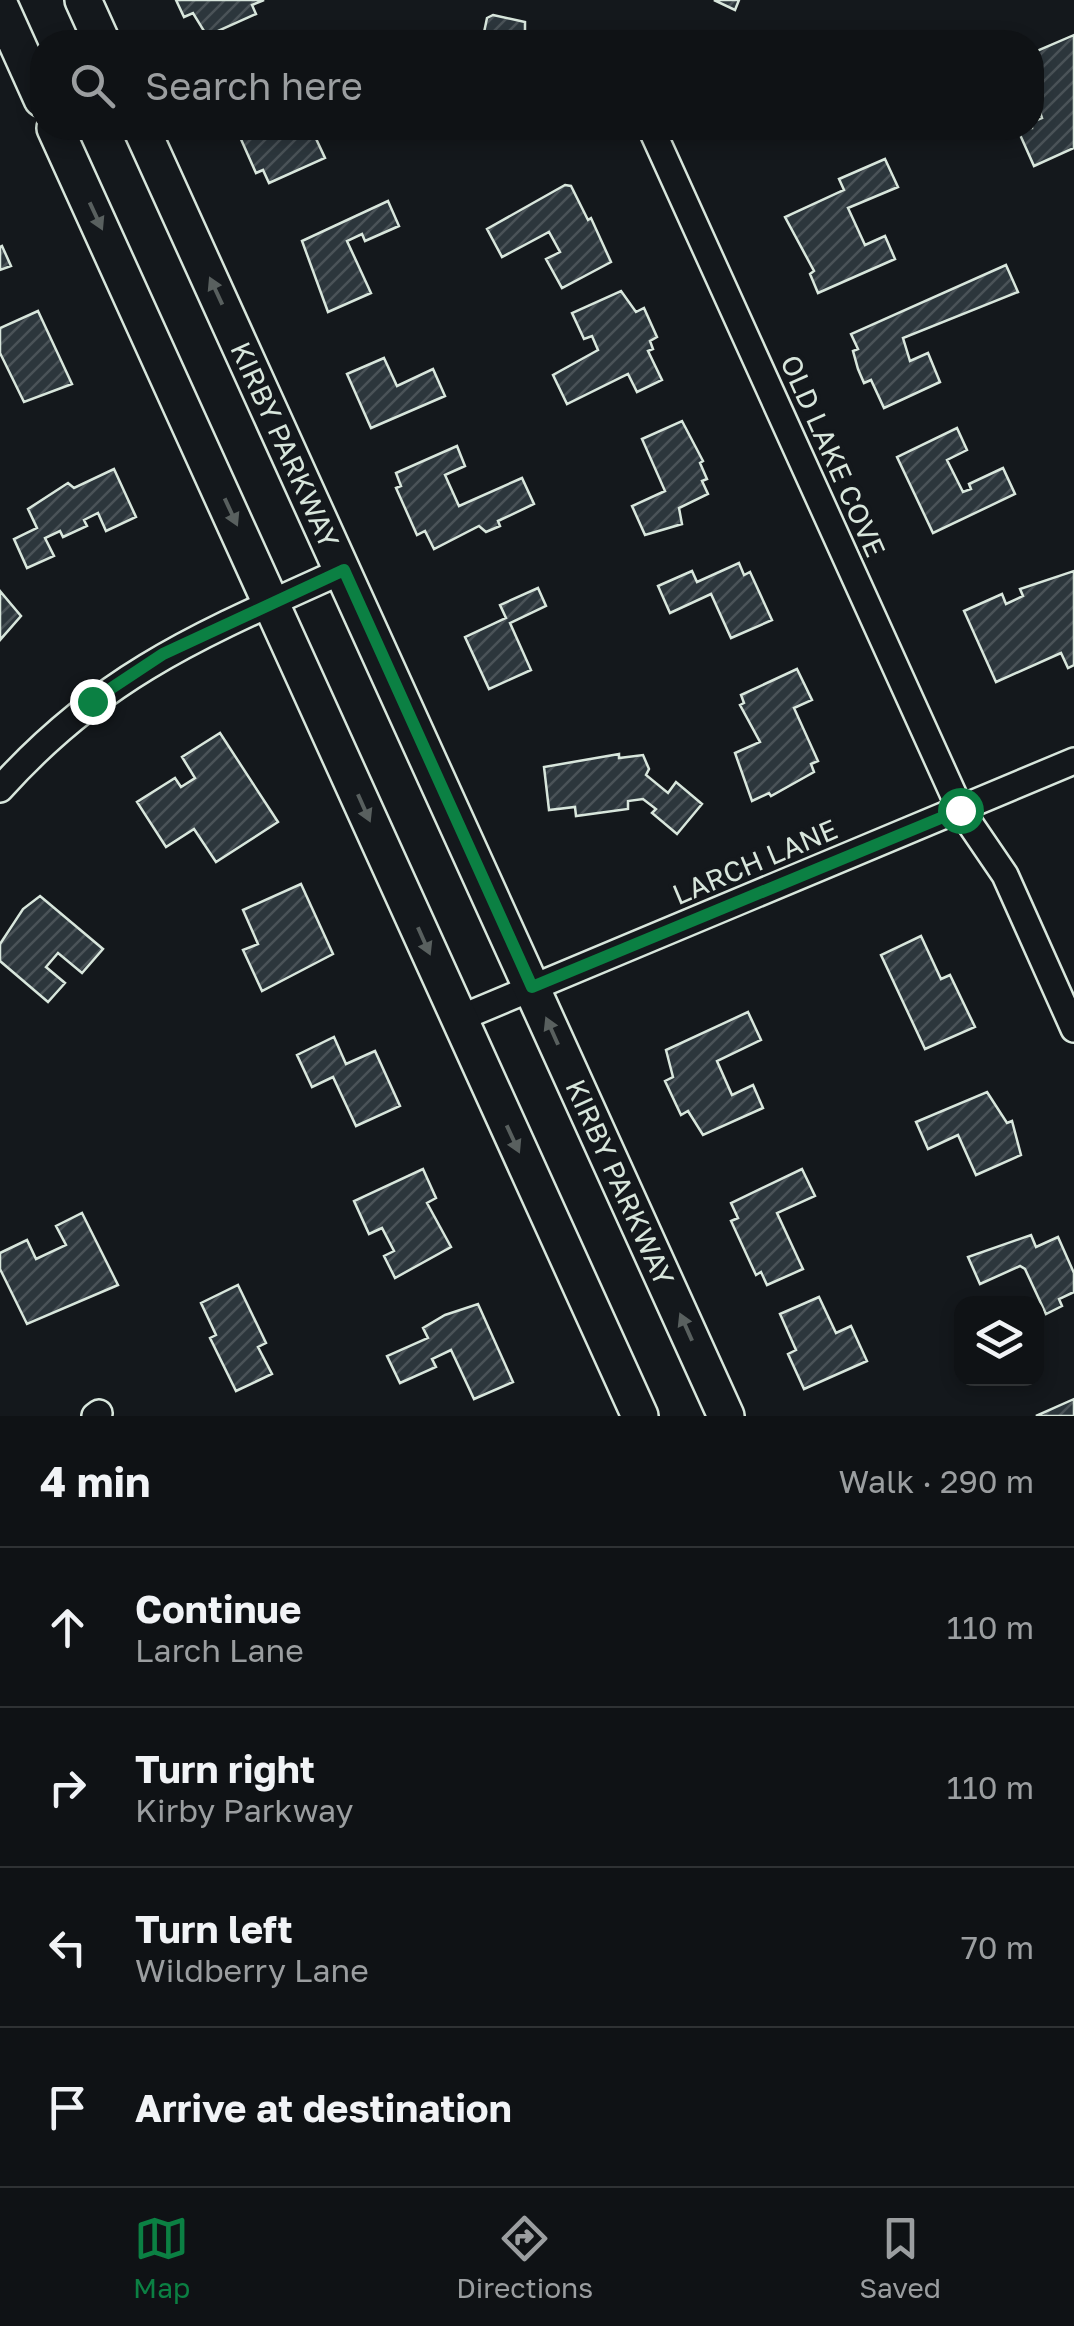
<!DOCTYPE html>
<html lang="en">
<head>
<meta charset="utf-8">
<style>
	:root { --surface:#0f1215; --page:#1d2022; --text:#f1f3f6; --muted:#9b9ea0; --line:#2f3234; --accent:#0b8043 }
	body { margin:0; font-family:"Golos Text",sans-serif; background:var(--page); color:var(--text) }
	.controls { position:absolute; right:30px; bottom:30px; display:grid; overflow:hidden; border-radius:20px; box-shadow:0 5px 15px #0003 }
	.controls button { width:90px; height:90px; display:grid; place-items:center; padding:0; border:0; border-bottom:2px solid var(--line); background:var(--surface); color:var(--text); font:50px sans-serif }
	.stop { position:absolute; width:30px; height:30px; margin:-22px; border:8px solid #0b8043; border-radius:50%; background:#fff }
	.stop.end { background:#0b8043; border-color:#fff; box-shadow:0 2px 10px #0008 }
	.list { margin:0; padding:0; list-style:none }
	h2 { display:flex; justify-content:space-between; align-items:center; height:130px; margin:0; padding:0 40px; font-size:42px }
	h2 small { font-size:32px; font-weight:400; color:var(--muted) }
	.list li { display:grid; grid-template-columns:65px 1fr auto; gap:30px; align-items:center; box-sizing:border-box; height:160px; padding:0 40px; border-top:2px solid var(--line) }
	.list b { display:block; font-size:38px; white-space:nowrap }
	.list p { margin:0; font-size:32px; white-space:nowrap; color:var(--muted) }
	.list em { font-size:32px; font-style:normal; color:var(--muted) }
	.icon { flex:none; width:55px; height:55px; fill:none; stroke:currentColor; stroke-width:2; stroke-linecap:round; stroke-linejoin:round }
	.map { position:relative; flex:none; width:1074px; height:1416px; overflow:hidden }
	.search { position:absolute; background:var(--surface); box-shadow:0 5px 15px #0003; left:30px; right:30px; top:30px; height:110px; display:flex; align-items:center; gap:25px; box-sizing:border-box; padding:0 35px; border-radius:40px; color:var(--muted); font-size:38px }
	.sheet { height:770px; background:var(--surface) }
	nav { display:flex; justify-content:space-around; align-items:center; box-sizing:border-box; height:140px; border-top:2px solid var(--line); background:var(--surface); font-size:28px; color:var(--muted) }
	nav a { display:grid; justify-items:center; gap:5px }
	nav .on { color:var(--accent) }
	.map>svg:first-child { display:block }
	.building { fill:url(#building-hatch); stroke:#d8e6dc; stroke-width:2.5 }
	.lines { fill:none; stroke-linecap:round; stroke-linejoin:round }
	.minor-casing { stroke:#d8e6dc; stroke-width:30 }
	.secondary-casing { stroke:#d8e6dc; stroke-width:40 }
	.minor { stroke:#14181c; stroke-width:25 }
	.secondary { stroke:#14181c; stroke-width:35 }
	.oneway { fill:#59605f }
	.route { stroke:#0b8043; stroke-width:12 }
	.labels { text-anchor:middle; stroke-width:8; stroke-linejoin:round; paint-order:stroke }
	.street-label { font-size:28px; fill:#d8e6dc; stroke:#14181c }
</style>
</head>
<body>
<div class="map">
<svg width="1074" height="1416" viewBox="0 0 1074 1416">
	<defs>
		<pattern id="building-hatch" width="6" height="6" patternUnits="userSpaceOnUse" patternTransform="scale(2.5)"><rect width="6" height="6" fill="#2c363c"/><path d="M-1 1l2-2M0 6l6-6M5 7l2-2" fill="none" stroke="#4a5358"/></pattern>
	</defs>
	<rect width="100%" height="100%" fill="#14181c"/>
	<!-- building -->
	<path class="building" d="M176,0h88l-12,5 4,9 -49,22 -14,-23 -9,4z
		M714,0h25l-4,10z
		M493,15l32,7v15l-5,5h-38l5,-24z
		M788,33l4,9h-23z
		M1074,35v113l-40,18 -17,-38h15v-6l10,-4 -4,-12 -6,3v-56z
		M236,128h53l2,4 20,-4 14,30 -56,25 -6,-13 -7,3z
		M885,159l13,28 -50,21 17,37 20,-9 10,23 -77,34 -8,-19 4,-3 -29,-54 59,-27 -5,-11z
		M565,185l6,1 17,34 3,-2 20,44 -49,26 -16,-29 14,-7 -11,-20 -47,25 -15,-28z
		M388,201l11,25 -34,15 -3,-7 -15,7 24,52 -43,19 -26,-71z
		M2,246l9,20 -11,4v-23z
		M1006,265l12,27 -115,46 7,23 18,-8 12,29 -56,26 -13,-28 -7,3 -6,-14 -5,-18 5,-2 -7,-15z
		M621,291l15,21 8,-4 13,29 -7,4 3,8 -5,2 14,29 -25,12 -9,-18 -61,30 -14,-29 45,-25 -6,-14 -8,3 -12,-26z
		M38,311l34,73 -48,18 -24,-49v-25z
		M384,358l13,28 36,-17 12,27 -74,32 -24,-54z
		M682,421l21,40 -3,2 7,16 -5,2 6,13 -29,14 3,16 -37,11 -13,-29 33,-15 -23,-52z
		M957,428l10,22 -20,10 16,32 8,-3 -2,-5 34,-16 12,26 -82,39 -36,-76z
		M457,446l8,20 -20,9 14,31 63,-28 12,26 -36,17 2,5 -14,6 -7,-6 -45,23 -9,-18 -8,4 -21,-47 5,-2 -5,-13z
		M114,469l22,48 -30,14 -8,-18 -14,7 3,6 -24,11 -3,-6 -15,7 9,18 -27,12 -13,-29 23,-11 -9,-19 40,-26 6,5z
		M739,563l5,12 6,-3 22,48 -41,18 -20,-44 -41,19 -12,-27 34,-15 5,11z
		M1074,571v94l-6,3 -7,-15 -65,29 -32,-71 38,-17 4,10 17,-8 -3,-7z
		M538,588l8,18 -36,17 21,47 -42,19 -24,-52 41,-19 -6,-13z
		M0,591l21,25 -21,24z
		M797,669l15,31 -18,8 24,53 -7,3 3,8 -43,24 -2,-3 -17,8 -17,-48 25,-11 -20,-37 4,-2 -3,-8z
		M220,733l58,89 -62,40 -22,-33 -28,18 -29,-45 38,-24 6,9 14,-9 -13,-21z
		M619,754v4l24,-3 6,14 -3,6 22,18 8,-11 26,22 -25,30 -25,-21 4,-4 -13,-10 -15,2v8l-52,7 -1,-9 -26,3 -5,-43z
		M301,884l32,70 -71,37 -19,-41 15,-6 -15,-34z
		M40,896l63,53 -21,24 -24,-20 -12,14 19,16 -17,19 -48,-41v-17l23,-35z
		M921,936l20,43 9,-4 25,52 -50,22 -44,-94z
		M748,1012l13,28 -44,21 15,34 21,-10 10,23 -60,27 -15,-24 -7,4 -16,-34 8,-4 -7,-27z
		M334,1037l12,27 29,-13 25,55 -44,20 -23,-49 -21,10 -15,-32z
		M987,1092l20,31 5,-2 9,34 -45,20 -18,-40 -30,14 -12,-27z
		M423,1169l13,29 -9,5 24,44 -56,31 -11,-22 10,-5 -12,-23 -13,6 -15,-33z
		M802,1169l13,27 -38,17 26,56 -36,16 -6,-13 -5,3 -25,-54 7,-3 -7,-15z
		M82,1213l36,72 -91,39 -27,-55v-16l27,-13 9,19 30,-14 -10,-19z
		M1031,1235l5,12 22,-10 16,36v19l-15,7 3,7 -16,8 -21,-45 -5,-3 -40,18 -12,-27z
		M238,1285l28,58 -8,4 14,27 -36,17 -26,-53 6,-3 -15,-32z
		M819,1297l17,36 15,-7 16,35 -63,28 -16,-35 8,-4 -16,-36z
		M478,1304l35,78 -39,17 -23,-49 -19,9 4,8 -36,16 -13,-27 41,-18 -5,-10 22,-13z
		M1074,1399v17h-38z"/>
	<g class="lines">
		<defs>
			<path id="minor" d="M651,128l309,681 45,66 69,154
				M0,789c104,-116 205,-156 344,-219
				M458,1019l616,-258
				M95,1416l4,-3"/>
			<g id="secondary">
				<path d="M83,0l19,42"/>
				<path d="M0,6l42,93"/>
				<path d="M55,128l585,1288"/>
				<path id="s1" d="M141,128l585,1288"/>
			</g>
		</defs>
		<!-- minor casing -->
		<use href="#minor" class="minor-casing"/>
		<!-- secondary casing -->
		<use href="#secondary" class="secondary-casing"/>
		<!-- minor -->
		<use href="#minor" class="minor"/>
		<!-- secondary -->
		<use href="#secondary" class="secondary"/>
	</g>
	<!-- one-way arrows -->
	<defs><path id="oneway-solid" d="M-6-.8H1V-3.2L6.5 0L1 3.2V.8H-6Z" transform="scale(2.5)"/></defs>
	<g class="oneway">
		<use href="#oneway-solid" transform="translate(96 216) rotate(65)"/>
		<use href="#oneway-solid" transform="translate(216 291) rotate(-115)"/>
		<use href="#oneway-solid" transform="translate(231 512) rotate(65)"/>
		<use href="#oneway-solid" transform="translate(364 808) rotate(66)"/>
		<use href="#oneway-solid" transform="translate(424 941) rotate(66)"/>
		<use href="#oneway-solid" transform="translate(552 1031) rotate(-114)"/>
		<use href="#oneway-solid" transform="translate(513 1139) rotate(65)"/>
		<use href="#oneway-solid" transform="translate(686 1327) rotate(-114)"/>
	</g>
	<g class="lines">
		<!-- route -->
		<path class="route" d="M92,701l71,-47 181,-84 188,417 428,-177"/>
	</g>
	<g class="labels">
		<!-- street labels -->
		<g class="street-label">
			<text dy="10" stroke="none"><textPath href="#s1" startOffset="348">KIRBY PARKWAY</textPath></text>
			<text transform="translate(833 456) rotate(66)" y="10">OLD LAKE COVE</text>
			<text transform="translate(755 862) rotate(-23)" y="10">LARCH LANE</text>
			<text dy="10" stroke="none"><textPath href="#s1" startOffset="1158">KIRBY PARKWAY</textPath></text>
		</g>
	</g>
</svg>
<div class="controls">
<button><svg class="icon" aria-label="layers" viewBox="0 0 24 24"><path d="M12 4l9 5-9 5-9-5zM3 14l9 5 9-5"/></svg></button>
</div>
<div class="stop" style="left:960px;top:810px"></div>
<div class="stop end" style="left:92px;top:701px"></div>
<div class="search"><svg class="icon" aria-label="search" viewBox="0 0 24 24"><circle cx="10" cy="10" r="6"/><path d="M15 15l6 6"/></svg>Search here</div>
</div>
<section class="sheet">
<h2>4 min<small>Walk · 290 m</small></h2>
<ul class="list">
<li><svg class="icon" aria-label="ahead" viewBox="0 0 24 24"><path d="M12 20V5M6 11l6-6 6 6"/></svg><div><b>Continue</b><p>Larch Lane</p></div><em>110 m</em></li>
<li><svg class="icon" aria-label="right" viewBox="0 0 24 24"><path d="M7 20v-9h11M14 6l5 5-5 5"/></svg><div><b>Turn right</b><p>Kirby Parkway</p></div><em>110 m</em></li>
<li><svg class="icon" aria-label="left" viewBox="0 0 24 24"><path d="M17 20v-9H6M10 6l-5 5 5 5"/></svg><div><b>Turn left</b><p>Wildberry Lane</p></div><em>70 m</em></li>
<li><svg class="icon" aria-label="arrive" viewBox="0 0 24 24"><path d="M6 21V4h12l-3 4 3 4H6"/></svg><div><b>Arrive at destination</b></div></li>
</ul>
</section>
<nav>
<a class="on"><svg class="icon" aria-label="map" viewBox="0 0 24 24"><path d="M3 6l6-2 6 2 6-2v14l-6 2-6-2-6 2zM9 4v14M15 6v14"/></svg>Map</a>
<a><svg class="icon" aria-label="directions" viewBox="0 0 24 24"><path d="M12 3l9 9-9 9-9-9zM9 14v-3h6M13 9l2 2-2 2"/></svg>Directions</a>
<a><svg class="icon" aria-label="saved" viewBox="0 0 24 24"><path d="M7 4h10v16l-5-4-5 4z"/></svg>Saved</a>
</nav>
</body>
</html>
